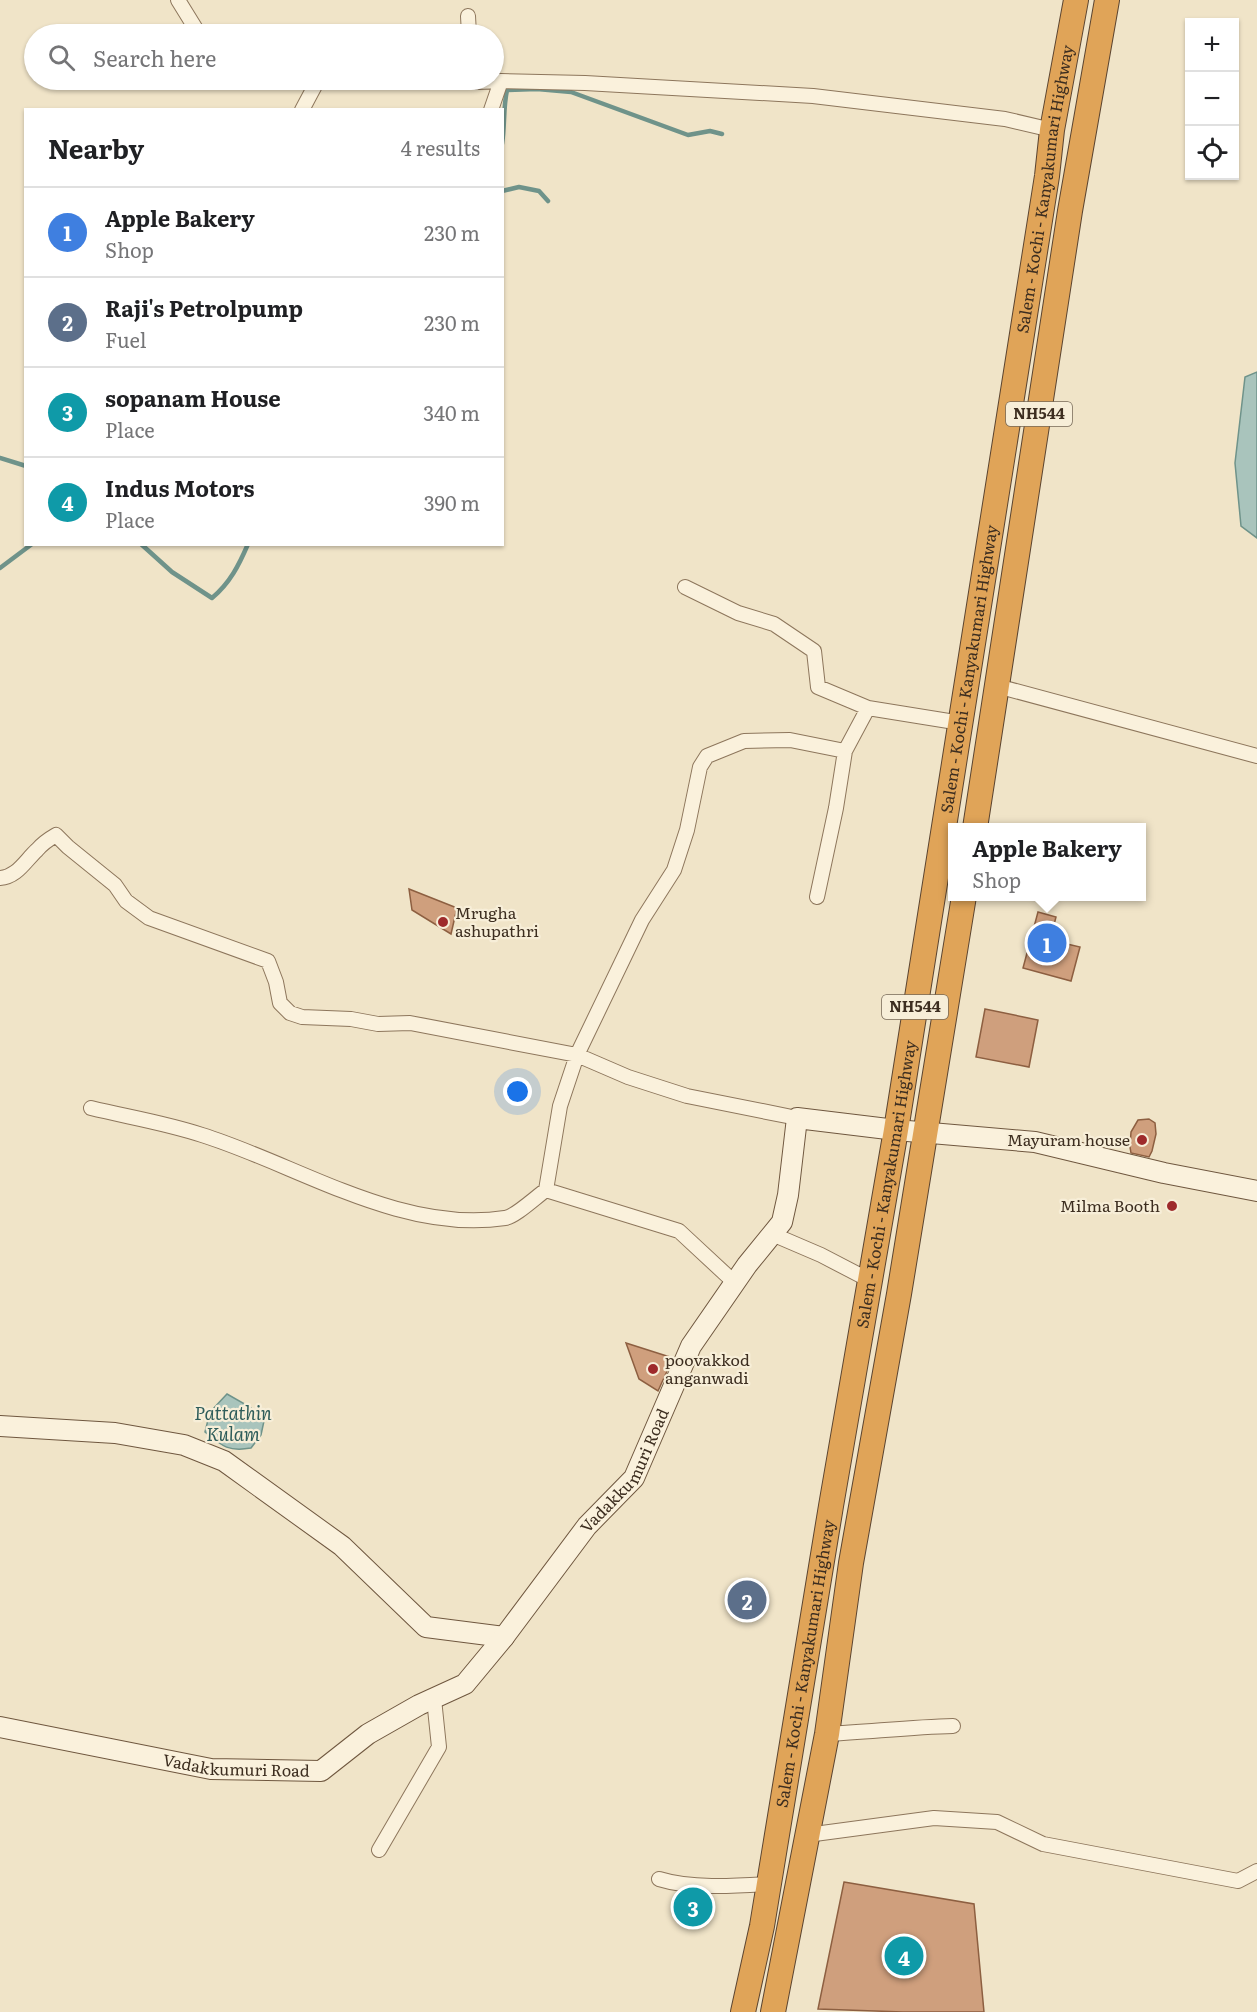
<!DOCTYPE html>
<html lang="en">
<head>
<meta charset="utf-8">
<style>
	:root { --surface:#fff; --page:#f6f6f6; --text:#202124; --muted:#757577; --line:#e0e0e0; --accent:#111827 }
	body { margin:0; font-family:Literata,serif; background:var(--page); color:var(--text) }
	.controls { position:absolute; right:18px; top:18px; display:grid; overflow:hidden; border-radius:0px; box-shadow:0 2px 4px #0004 }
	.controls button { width:54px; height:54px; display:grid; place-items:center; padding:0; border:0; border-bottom:2px solid var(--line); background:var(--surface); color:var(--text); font:30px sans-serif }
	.you { position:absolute; left:518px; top:1092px; width:21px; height:21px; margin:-15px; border:4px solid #fff; border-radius:50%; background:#1a73e8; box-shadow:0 0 0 9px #1a73e833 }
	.badge { display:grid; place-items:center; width:39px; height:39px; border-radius:50%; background:var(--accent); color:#fff; font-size:20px; font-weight:700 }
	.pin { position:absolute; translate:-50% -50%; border:3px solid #fff; box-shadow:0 2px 6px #0006 }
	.popup { position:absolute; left:948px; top:823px; width:198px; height:78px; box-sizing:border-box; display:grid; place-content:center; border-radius:0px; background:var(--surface); filter:drop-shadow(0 2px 4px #0005); font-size:20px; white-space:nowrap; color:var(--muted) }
	.popup b { font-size:22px; color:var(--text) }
	.popup::after { content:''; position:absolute; left:50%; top:100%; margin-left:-12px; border:12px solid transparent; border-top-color:var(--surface) }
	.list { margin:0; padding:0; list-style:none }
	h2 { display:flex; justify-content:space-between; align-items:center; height:78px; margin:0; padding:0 24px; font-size:26px }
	h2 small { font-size:20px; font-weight:400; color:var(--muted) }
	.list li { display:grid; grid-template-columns:39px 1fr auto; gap:18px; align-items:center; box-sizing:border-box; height:90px; padding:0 24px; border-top:2px solid var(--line) }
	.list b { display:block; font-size:22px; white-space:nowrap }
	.list p { margin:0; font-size:20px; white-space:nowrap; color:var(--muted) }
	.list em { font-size:20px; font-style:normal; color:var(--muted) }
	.icon { flex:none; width:33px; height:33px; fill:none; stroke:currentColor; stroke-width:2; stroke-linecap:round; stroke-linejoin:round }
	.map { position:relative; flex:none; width:1257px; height:2012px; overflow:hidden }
	.search { position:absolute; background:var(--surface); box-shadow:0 2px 4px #0004; left:24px; top:24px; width:480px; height:66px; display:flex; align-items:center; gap:15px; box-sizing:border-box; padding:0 21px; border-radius:33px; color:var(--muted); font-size:22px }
	.panel { position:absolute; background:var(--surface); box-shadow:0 2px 4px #0004; left:24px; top:108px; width:480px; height:438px; border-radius:0px }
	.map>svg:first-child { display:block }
	.water { fill:#a9c4bc; stroke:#6f938a; stroke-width:1.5 }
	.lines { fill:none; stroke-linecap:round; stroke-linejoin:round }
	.stream { stroke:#6f938a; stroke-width:4.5 }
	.building { fill:#cf9f7d; stroke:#8d5f41; stroke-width:1.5 }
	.street-casing { stroke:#8d765c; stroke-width:16 }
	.secondary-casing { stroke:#6f573f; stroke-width:22 }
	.highway-casing { stroke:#5b4430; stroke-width:26 }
	.street { stroke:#faf1dc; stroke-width:14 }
	.secondary { stroke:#faf1dc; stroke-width:20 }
	.highway { stroke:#e0a458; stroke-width:24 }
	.poi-dot { fill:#9e2a2b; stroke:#f7eed8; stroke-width:2 }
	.labels { text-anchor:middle; stroke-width:4.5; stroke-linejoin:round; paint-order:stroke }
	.shield { fill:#f7eed8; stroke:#756857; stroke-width:1.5 }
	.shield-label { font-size:15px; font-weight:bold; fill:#3d2e20 }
	.street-label { font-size:16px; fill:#3d2e20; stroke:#f7eed8 }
	.poi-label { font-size:16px; fill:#3d2e20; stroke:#f7eed8; text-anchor:start }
	.water-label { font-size:18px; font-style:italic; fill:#2f5d5a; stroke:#f7eed8 }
</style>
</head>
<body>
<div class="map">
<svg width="1257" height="2012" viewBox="0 0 1257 2012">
	<rect width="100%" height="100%" fill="#f0e4c8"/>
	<!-- water -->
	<path class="water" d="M1257,372v166l-16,-12 -6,-63 10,-86z
		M227,1394l23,13 14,14 -3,14 -10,13c-23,4 -29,-2 -46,-16l5,-20z"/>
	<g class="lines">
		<!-- stream -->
		<path class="stream" d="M502,144c3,-19 1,-35 5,-54l30,-1 34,3 117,43 22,-4 12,3
			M502,191l17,-4 20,4 9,10
			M0,458l26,8
			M141,544l31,28 40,26c18,-15 27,-33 36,-54
			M0,568l32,-24"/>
	</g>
	<!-- building -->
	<path class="building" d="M409,889l48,19 -6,26 -39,-24z
		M1038,912l18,5 -6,23 30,7 -9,34 -48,-13z
		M985,1009l53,11 -9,47 -53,-10z
		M1149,1119l6,4 1,11 -4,17 -3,6 -18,-4 -1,-6 1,-15 7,-12z
		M626,1343l47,15 -15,33 -19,-12z
		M844,1882l130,22 10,108h-81l-85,-3z
		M679,1892l30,3 1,17 -6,13 -21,-8 -7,-5z"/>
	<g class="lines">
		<defs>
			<path id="street" d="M178,0l21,34
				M468,16l1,18
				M477,80l1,2 23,-1
				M302,110l16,-30
				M491,110l10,-29 84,2 228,13 192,23 47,11
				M685,587l53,26 36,11 40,27 4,36 50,21
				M997,686l260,70
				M0,878c17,-1 25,-17 37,-28 5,-6 12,-11 19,-15l12,12 47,38 11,16 23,17 119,43 8,21 4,21 10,10 12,4 49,2 27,5 32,-1 167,32 51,22 59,19 110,22
				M817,897l19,-89 9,-57 23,-43 93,15
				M91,1108c37,9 75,15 111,27 96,30 199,99 303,83 10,-1 32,-22 41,-28l14,-84 17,-51 65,-135 32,-50 13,-40 13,-63 7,-11 37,-15 46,-1 55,11
				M546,1190l133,41 56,52
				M772,1234l49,21 50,26
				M827,1734c42,-2 84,-7 126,-8
				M807,1835l127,-17 63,4 46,22 195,37 19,-10
				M379,1850l60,-103 -5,-48
				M659,1879c32,10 76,7 109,5"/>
			<g id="secondary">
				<path d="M0,1426l115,7 69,12 40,16 118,85 84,81 78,10"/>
				<path id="s1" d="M0,1727l211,42 110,2 47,-37 51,-29 46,-21 39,-47 83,-111 47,-48 57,-132 56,-81 35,-43 6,-27 9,-77 99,12 139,12 129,31 93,18"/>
			</g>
			<g id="highway">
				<path d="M975,828l95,-617 37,-211"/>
				<path id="s2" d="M743,2012l19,-86 69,-420 65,-376 151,-954 5,-46 24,-130"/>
				<path d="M773,2012l54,-278 24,-171 48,-269 65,-398"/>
			</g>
		</defs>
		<!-- street casing -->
		<use href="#street" class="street-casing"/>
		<!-- secondary casing -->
		<use href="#secondary" class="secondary-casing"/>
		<!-- highway casing -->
		<use href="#highway" class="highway-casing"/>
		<!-- street -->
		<use href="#street" class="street"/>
		<!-- secondary -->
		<use href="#secondary" class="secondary"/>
		<!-- highway -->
		<use href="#highway" class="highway"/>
	</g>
	<!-- markers -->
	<g class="poi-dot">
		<circle cx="443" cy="922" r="6"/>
		<circle cx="1142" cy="1140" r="6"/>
		<circle cx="1172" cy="1206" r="6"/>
		<circle cx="653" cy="1369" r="6"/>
	</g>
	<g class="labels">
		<!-- shield labels -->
		<g class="shield">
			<rect x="1006" y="402" width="66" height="24" rx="4.5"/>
			<rect x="882" y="995" width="66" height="24" rx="4.5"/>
		</g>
		<g class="shield-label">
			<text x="1039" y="419">NH544</text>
			<text x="915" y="1012">NH544</text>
		</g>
		<!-- street labels -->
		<g class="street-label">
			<text dy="6" stroke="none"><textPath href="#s2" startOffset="1848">Salem - Kochi - Kanyakumari Highway</textPath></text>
			<text dy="6" stroke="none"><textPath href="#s2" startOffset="1362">Salem - Kochi - Kanyakumari Highway</textPath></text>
			<text dy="6" stroke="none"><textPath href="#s2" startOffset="840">Salem - Kochi - Kanyakumari Highway</textPath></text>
			<text dy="6" stroke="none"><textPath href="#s1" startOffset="762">Vadakkumuri Road</textPath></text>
			<text dy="6" stroke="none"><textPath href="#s2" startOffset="354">Salem - Kochi - Kanyakumari Highway</textPath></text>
			<text dy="6" stroke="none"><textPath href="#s1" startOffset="240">Vadakkumuri Road</textPath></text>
		</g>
		<!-- poi labels -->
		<g class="poi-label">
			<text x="455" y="919">Mrugha<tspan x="455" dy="18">ashupathri</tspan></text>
			<text x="1130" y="1146" text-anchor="end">Mayuram house</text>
			<text x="1160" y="1212" text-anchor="end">Milma Booth</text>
			<text x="665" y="1366">poovakkod<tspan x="665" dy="18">anganwadi</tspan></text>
		</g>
		<!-- water labels -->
		<g class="water-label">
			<text x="233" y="1420">Pattathin<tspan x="233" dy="21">Kulam</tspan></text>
		</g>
	</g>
</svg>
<div class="controls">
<button>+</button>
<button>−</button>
<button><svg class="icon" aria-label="locate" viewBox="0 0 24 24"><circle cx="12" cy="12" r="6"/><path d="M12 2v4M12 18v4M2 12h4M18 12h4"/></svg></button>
</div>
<div class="you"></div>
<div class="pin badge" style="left:1047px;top:943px;background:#3f7fe0">1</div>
<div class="popup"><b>Apple Bakery</b>Shop</div>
<div class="pin badge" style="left:747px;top:1600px;background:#5c6f8a">2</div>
<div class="pin badge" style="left:693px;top:1907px;background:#0f9aa8">3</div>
<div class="pin badge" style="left:904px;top:1956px;background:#0f9aa8">4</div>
<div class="search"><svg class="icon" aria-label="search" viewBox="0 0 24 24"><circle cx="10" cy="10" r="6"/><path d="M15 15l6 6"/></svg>Search here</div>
<section class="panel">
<h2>Nearby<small>4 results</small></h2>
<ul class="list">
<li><span class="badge" style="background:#3f7fe0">1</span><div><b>Apple Bakery</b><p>Shop</p></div><em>230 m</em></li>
<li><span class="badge" style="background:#5c6f8a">2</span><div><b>Raji's Petrolpump</b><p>Fuel</p></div><em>230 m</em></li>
<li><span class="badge" style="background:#0f9aa8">3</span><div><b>sopanam House</b><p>Place</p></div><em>340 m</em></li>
<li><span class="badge" style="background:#0f9aa8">4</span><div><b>Indus Motors</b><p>Place</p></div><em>390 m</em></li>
</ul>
</section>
</div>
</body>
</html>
